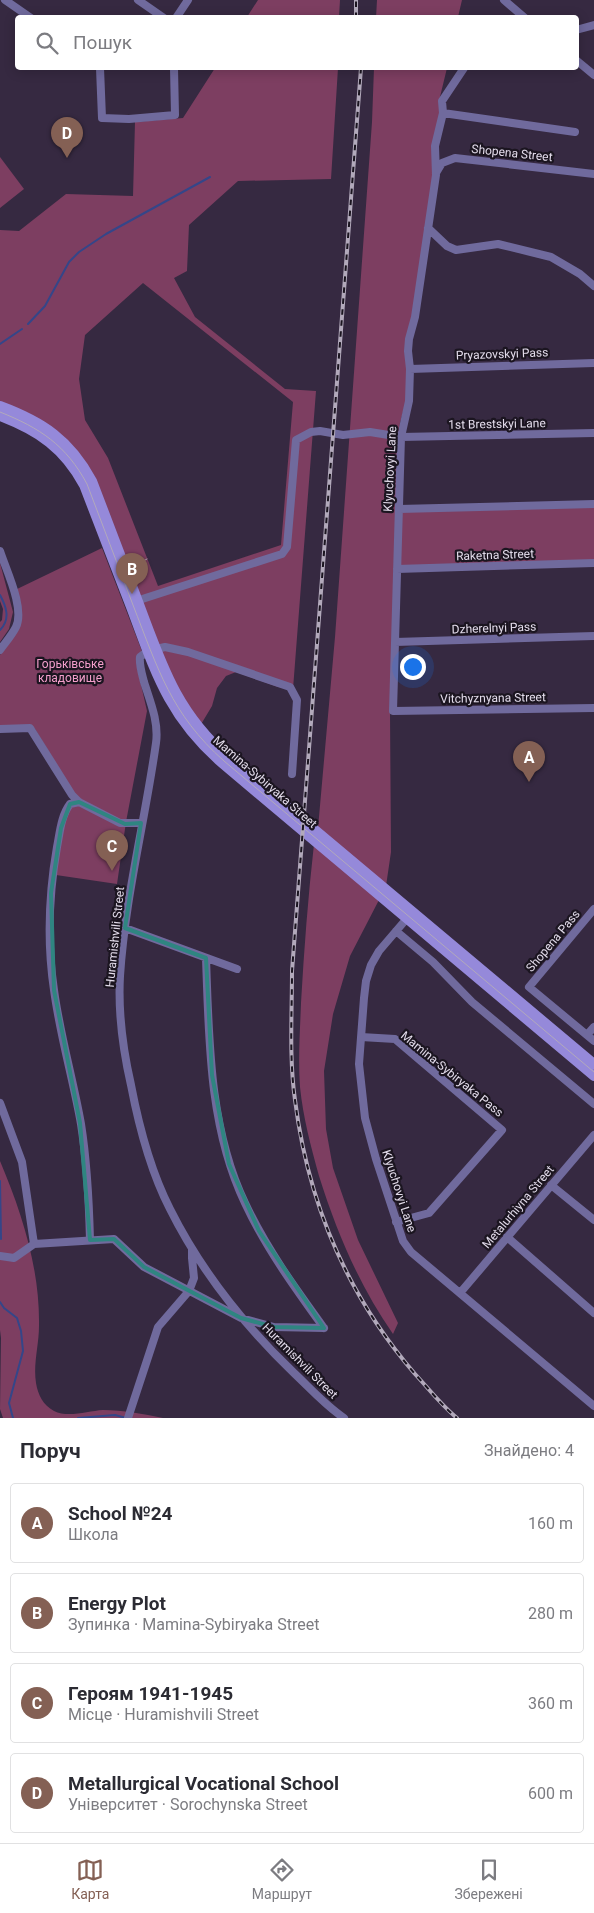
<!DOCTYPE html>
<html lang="uk">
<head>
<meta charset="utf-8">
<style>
	:root { --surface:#fff; --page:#f7f7f7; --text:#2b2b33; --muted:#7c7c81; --line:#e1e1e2; --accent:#846054 }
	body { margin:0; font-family:Roboto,sans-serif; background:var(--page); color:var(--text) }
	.you { position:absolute; left:412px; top:666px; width:18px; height:18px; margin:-12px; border:4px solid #fff; border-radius:50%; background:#1a73e8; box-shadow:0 0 0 8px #1a73e833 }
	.badge { display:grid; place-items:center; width:32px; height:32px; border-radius:50%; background:var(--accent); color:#fff; font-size:16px; font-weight:700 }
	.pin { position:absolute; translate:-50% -41px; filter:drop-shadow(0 1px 2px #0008) }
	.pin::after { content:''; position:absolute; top:26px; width:18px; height:15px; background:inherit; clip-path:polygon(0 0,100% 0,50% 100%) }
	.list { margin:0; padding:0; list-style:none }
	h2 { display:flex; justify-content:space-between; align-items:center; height:65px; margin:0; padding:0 20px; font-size:21px }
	h2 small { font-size:16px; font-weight:400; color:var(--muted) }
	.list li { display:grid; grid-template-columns:32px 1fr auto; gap:15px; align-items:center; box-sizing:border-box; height:80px; margin:0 10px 10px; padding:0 10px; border:1px solid var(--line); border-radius:5px }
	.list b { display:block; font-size:19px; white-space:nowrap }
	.list p { margin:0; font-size:16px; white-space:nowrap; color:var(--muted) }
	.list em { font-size:16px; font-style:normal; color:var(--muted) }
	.icon { flex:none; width:28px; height:28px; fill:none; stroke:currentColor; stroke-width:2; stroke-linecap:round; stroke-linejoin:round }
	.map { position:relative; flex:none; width:594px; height:1418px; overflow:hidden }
	.search { position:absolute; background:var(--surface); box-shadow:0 2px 12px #0003; left:15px; right:15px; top:15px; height:55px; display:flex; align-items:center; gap:12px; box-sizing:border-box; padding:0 18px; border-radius:5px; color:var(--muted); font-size:19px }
	.sheet { height:425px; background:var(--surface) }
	nav { display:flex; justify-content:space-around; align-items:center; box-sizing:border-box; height:70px; border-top:1px solid var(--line); background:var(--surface); font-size:14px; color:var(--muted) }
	nav a { display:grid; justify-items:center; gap:2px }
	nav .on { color:var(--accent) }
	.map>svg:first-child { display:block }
	.green { fill:#7d3e61; fill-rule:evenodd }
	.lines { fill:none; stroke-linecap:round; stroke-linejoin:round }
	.stream { stroke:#344689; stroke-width:2 }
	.minor { stroke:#706a9d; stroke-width:8 }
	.secondary { stroke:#9589da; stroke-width:10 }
	.tram { stroke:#b2a9bb; stroke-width:1 }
	.rail-casing { stroke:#b2a9bb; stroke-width:4 }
	.rail { stroke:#1b1520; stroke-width:2; stroke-dasharray:5.5; stroke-linecap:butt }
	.marked { fill:none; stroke:#2f8581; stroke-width:4; stroke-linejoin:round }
	.labels { text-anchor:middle; stroke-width:4.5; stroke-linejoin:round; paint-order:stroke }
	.street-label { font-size:12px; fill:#e3dceb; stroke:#1b1520 }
	.park-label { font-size:12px; fill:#f49fcc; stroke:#1b1520 }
</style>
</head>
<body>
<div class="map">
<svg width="594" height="1418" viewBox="0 0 594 1418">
	<rect width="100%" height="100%" fill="#362941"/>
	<!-- green -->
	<path class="green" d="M258,0h82l-1,17h-92z
		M377,0h85l-4,17 -82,1z
		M215,68h123l-7,111 -93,2 -49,44 -2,46 -13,7 21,39 90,72 31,2 -23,298 -15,-2 -42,-15 -10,4 -9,12 -5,18 -12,20 -25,-38 -81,-208 -94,-77v-173l19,1 47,-37 67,2 2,-74 48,-4zM143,283l150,119 -12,143 -123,41 -50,-128 -23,-38 -6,-41 6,-44z
		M374,68h73l-8,33 1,12 -7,62 -25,194 -2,32 -6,22 -2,16 -2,73 198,-5v54l-199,6 -5,145 1,140 -5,34 -68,-58 17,-191 37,-515z
		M0,157l24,32 -24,19z
		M102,548l41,106 -6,13 10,44 -21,111 -9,62 -61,-9 7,-46 11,-36 -39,-64 -4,-4 -31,2v-72l18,-27 -3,-38z
		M0,563l13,49 -4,17 -9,13v-20l2,-2 1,-11 -3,-8z
		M314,844l66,54 -30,58 -17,58 -9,57 2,58 7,39 25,72 40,83 -5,11c-34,-49 -56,-101 -74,-158 -8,-29 -16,-59 -19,-89 -2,-28 0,-56 1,-84 3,-53 7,-106 13,-159z
		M0,1161c22,52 40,108 39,165 0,19 -6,38 -3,57 2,12 7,22 18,28 14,7 34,0 49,-1 20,0 40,4 60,8h-160l-3,-9 1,-71 -1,-8z"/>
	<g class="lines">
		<!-- stream -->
		<path class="stream" d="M28,324l17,-18 24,-44 10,-10 27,-18 104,-57
			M0,344l22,-15
			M0,595c6,11 11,24 0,35
			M0,1181l1,58
			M0,1302l4,6 13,10 4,13 2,20 -14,52 4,15
			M78,1418l37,-3 11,3"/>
		<!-- minor -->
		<path class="minor" d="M5,0l26,18
			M138,0l26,18
			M504,0l21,18
			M176,18l12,-18
			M576,30l18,-5
			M576,60l18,15
			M100,68l2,50 27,1 46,-4 -1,-47
			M464,68l-22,33 1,12 -8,33 1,29 -21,142 -6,22 -1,12 2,18 -1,32 -8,36 -8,274 201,-3
			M443,113l132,19
			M436,173l6,-10 13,-5 139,16
			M428,228l19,18 9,4 42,-6 53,13 29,17 14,12
			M410,369l184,-6
			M399,509l195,-5
			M0,551c6,19 25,57 16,76 -4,8 -11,16 -16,23
			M397,569l197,-6
			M133,602l149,-48 5,-7 9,-107 15,-8 9,-1 23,4 27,-3 31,5 193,-4
			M395,642l199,-6
			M0,729l30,-1 42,67 7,7 41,21h21
			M292,774l5,-74 -7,-13 -102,-35 -23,-5 -17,4 -8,6c-1,8 2,17 4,25 6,19 15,40 12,61 -11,78 -31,155 -36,233 -2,36 3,74 11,109 8,42 19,85 39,124 31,62 74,116 124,164 16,15 31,32 50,45
			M79,802l-9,2c-9,12 -10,28 -13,43 -8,46 -10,96 -3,143 6,45 19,89 27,134 6,38 8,77 9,116
			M594,909l-65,78 65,54
			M409,916l-30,35 -8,14 -5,16 -2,17 -5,66 6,54 11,41 27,82 8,11 183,154
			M125,928l112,41
			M396,931l37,31 39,40 122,102
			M206,958c3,81 3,170 39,245 21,45 50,85 79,125
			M587,1035l7,-8
			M361,1037l34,2 107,91 -73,83 -33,9
			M0,1103l22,59 12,82
			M551,1185l43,35
			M507,1237l87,76
			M34,1244l80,-5 30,28 97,51 33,9 50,1
			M0,1256l14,2 20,-14
			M460,1293l134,-158
			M128,1418l30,-91 31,-36 5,-13 -2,-20v-9"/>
		<!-- secondary -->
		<path class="secondary" d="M0,406c43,16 70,34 92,75 15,39 30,79 45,118 24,63 38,112 91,158l366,307
			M0,416c39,15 64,32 84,69 16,41 31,81 47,122 24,64 37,109 91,156l372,313"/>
		<!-- tram -->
		<path class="tram" d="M0,412c40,16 66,33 87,72 15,40 31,81 46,121 25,64 38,109 91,156l370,311
			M127,586v-10l3,-8 17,-9"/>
		<defs>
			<path id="rail" d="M356,18v-18
				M361,68l-69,903c0,43 -3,87 3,129 13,103 52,195 120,274 14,15 26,31 42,44"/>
		</defs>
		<!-- rail casing -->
		<use href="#rail" class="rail-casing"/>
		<!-- rail -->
		<use href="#rail" class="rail"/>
	</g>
	<!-- marked area -->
	<path class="marked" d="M79,802l46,22 16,-1 -16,105 81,30 6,117 17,89 30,67 65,97 -50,-1 -33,-9 -97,-51 -30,-28 -24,1 -10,-117 -26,-133 -3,-97 10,-65 9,-24z"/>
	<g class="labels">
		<!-- street labels -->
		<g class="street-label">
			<text transform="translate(512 153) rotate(6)" y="4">Shopena Street</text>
			<text transform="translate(502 354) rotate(-2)" y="4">Pryazovskyi Pass</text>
			<text transform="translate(497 424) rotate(-1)" y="4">1st Brestskyi Lane</text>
			<text transform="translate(390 469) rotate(-87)" y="4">Klyuchovyi Lane</text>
			<text transform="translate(495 555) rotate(-2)" y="4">Raketna Street</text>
			<text transform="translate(494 628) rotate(-2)" y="4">Dzherelnyi Pass</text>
			<text transform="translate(493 698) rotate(-1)" y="4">Vitchyznyana Street</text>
			<text transform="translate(265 782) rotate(41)" y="4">Mamina-Sybiryaka Street</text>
			<text transform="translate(115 937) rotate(-84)" y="4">Huramishvili Street</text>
			<text transform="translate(553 941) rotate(-50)" y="4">Shopena Pass</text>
			<text transform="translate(452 1074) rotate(39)" y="4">Mamina-Sybiryaka Pass</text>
			<text transform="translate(399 1191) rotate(72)" y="4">Klyuchovyi Lane</text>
			<text transform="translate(518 1207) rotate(-50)" y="4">Metalurhiyna Street</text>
			<text transform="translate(300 1361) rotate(45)" y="4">Huramishvili Street</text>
		</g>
		<!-- park labels -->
		<g class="park-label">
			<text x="70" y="668">Горьківське<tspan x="70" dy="14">кладовище</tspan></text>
		</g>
	</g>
</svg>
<div class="you"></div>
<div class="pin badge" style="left:529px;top:782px">A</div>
<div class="pin badge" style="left:132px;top:594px">B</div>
<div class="pin badge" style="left:112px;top:871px">C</div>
<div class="pin badge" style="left:67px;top:158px">D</div>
<div class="search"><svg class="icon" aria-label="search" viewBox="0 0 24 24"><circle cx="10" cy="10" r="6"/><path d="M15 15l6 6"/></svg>Пошук</div>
</div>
<section class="sheet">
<h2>Поруч<small>Знайдено: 4</small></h2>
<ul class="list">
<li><span class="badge">A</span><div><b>School №24</b><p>Школа</p></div><em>160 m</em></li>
<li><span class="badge">B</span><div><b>Energy Plot</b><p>Зупинка · Mamina-Sybiryaka Street</p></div><em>280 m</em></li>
<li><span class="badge">C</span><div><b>Героям 1941-1945</b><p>Місце · Huramishvili Street</p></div><em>360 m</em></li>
<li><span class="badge">D</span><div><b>Metallurgical Vocational School</b><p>Університет · Sorochynska Street</p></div><em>600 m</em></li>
</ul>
</section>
<nav>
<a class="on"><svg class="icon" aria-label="map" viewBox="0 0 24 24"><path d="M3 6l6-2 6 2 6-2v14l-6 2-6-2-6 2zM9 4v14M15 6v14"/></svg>Карта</a>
<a><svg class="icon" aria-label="directions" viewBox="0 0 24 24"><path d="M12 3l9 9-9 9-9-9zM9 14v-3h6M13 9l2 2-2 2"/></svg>Маршрут</a>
<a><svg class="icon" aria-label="saved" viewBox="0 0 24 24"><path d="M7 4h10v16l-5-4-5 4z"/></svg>Збережені</a>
</nav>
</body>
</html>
